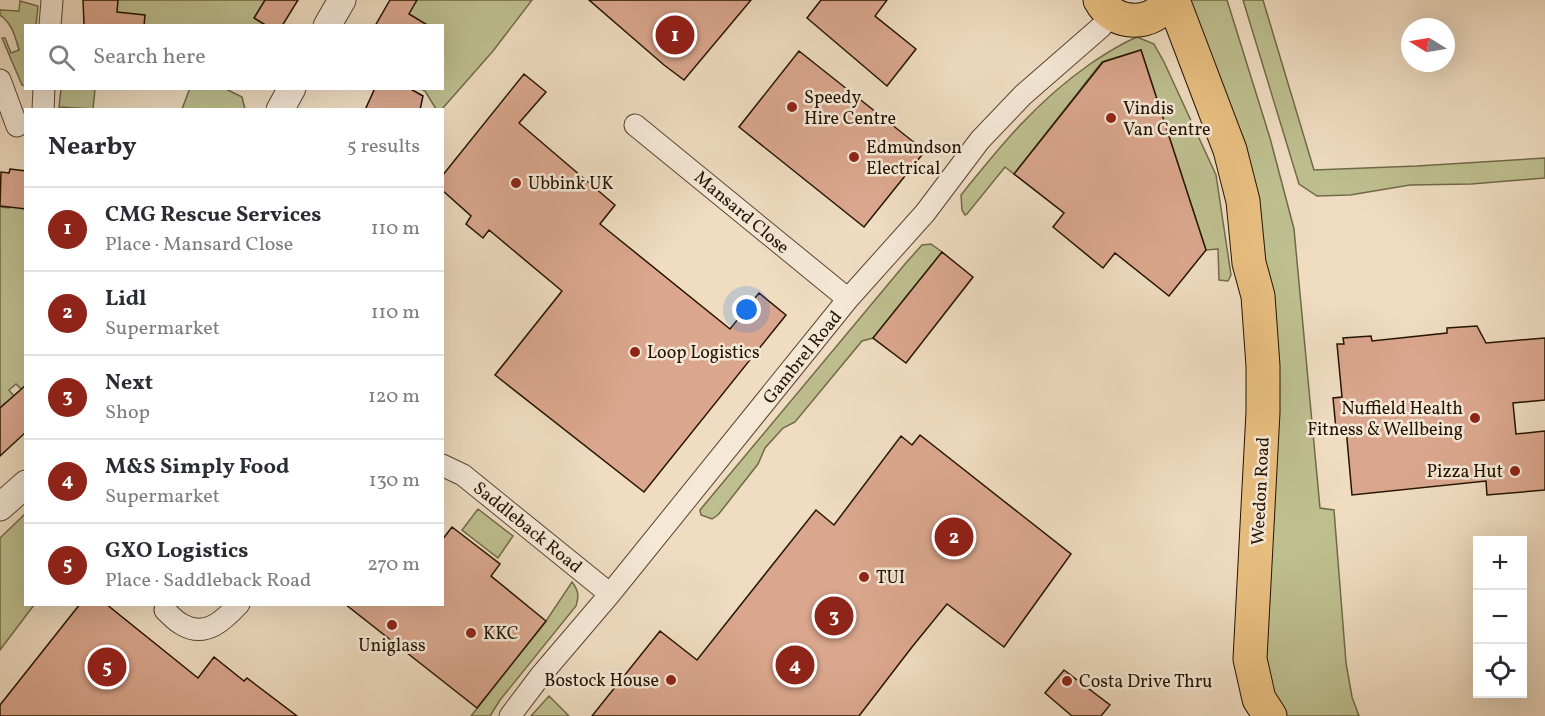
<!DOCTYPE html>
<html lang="en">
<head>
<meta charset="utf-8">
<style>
	:root { --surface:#fff; --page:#f7f7f7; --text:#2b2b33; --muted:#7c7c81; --line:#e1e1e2; --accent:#8f2418 }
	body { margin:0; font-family:Vollkorn,serif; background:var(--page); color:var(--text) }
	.controls { position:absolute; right:18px; bottom:18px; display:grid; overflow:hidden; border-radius:0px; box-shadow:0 6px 24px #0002 }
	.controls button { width:54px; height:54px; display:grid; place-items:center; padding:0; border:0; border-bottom:2px solid var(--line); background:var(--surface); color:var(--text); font:30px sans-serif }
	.compass { position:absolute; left:1401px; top:18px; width:54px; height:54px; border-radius:50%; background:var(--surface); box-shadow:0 6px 24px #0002; rotate:281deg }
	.you { position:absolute; left:747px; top:310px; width:21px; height:21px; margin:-15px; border:4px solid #fff; border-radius:50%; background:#1a73e8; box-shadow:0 0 0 9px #1a73e833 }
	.badge { display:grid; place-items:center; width:39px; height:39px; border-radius:50%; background:var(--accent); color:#fff; font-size:20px; font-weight:700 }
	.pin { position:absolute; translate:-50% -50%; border:3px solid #fff; box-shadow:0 2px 6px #0006 }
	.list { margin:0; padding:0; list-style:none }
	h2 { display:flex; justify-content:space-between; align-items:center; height:78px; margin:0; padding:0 24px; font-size:26px }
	h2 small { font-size:20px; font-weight:400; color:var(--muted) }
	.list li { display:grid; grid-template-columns:39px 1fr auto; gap:18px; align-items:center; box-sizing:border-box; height:84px; padding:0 24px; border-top:2px solid var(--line) }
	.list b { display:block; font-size:22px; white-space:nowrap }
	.list p { margin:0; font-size:20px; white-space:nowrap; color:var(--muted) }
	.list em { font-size:20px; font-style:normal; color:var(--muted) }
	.icon { flex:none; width:33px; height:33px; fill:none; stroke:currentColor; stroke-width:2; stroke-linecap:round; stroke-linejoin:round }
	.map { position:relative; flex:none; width:1545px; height:716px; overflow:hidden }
	.search { position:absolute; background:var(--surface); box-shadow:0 6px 24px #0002; left:24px; top:24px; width:420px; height:66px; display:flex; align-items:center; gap:15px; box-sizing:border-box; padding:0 21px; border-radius:0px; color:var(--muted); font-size:22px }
	.panel { position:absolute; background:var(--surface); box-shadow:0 6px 24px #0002; left:24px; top:108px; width:420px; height:498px; border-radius:0px }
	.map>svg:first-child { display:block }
	.green { fill:#bebf8f; stroke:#716a48; stroke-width:1.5 }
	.building { fill:#daa68d; stroke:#241401; stroke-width:1.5 }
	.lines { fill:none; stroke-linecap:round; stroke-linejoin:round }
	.minor-casing { stroke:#574631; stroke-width:23 }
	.tertiary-casing { stroke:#574631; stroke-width:29 }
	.primary-casing { stroke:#241401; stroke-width:35 }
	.minor { stroke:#f5e8d7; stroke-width:21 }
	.tertiary { stroke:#f5e8d7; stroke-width:27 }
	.primary { stroke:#e8be80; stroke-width:33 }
	.poi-dot { fill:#8f2418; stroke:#f5e8d7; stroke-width:2 }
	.labels { text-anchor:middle; stroke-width:5; stroke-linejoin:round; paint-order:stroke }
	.poi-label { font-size:18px; fill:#241401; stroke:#f5e8d7; text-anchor:start }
	.street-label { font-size:18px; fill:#241401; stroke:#f5e8d7 }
</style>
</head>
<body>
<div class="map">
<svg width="1545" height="716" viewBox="0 0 1545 716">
	<rect width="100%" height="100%" fill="#efdcc1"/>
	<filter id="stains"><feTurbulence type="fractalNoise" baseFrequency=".00333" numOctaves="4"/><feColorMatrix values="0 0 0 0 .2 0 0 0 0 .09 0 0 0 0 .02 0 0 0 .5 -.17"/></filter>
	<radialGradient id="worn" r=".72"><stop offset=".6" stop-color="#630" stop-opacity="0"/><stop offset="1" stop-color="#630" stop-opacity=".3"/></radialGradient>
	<!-- green -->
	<path class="green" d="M118,0h147l2,25h-149l-10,-13z
		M417,0h115l-39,51 -51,58h-6l-11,-18 -4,-2 21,-1v-62l-26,-1 3,-5 -17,-10z
		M1188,0h39l43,138 24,91 26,279 14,2 12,153 6,34 7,19h-84l-18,-46 10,-355z
		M1243,0h20l51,170 103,-4 128,-8v20l-74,6 -61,1 -60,10 -33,1 -18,-12z
		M20,1l18,5 -2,19 -10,1 -1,60 -3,-1 -20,-47h3l6,15 8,-3c-4,-14 -7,-27 -19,-35v-5l19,1z
		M1137,37l17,7 10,18 52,113 15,100 -3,6 -9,-1 -1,-31 -12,1 -65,-200 -39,12 -88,112 -9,-7 -38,47 -2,1 -3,-5 -1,-15c41,-51 75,-93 129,-131 15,-10 30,-20 47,-27z
		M190,88l36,1 16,8 3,12h-63z
		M61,89h34l-2,20 -34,-2z
		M11,191l9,17 5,1 1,185 -10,-10 -7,6 5,6 -1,15 -8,-8 -5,5v-201l9,1z
		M931,244l11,8 -69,86 -11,3 -67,81 -12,6 -18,20 -7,16 -40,51 -6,4 -11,-4 -1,-5 205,-246 17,-19z
		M478,509l35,27 -15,22 -36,-28z
		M25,514l1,90 8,1 -34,45v-112z
		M572,582c7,9 7,14 4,24l-76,94 -10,16h-19l75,-95z
		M549,696l20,20h-38z"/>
	<!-- building -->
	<path class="building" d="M83,0h35l-1,12 28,3 -1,11 -60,-1z
		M265,0h33l-16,26h-15l-13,-8z
		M390,0h27l-8,14 20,12h-54z
		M589,0h162l-67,80 -20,-15z
		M821,0h66l-12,16 41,33 -29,37 -80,-68z
		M1141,50l65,200 -37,46 -54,-43 -12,15 -50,-41 11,-14 -50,-39 89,-112z
		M799,51l126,100 -61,76 -125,-100z
		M524,74l22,18 -27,31 96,82 -15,19 130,105 29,-36 27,22 -142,177 -149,-117 67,-84 -73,-61 -6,8 -17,-14 5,-8 -29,-26v-14z
		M375,88h34l14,8 -3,14h-55z
		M10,169l16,2v38l-26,-3 1,-34 8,1z
		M942,252l31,25 -67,86 -33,-25z
		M1477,326l9,17 59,-5v62l-32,3 3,31 29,-3v59l-58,5 -1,-14 -134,14 -6,-67 -10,1 -3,-31 9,-1 -5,-53h7l-1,-6 28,-2 1,5 75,-8v-5z
		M26,385v47l-26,24v-48z
		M920,435l151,119 -67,93 -57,-43 -35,43 -53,69h-267l68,-85 37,29 119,-150 18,15 67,-89 11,9z
		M452,527l48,37 -9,12 55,45 -69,87 -132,-104h97v-64z
		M80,604h26l92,74 16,-21 30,24 3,-3 50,38h-297v-11z
		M1064,670l46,35 -9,11h-29l-27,-23z"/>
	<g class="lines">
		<defs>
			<path id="minor" d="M50,26l2,-26
				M0,80l17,46
				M43,110l1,-22
				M635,125l213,174
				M442,465l21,10 147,119
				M165,610c5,5 11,12 18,15 23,13 41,-5 56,-21
				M510,716l31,-41 69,-81 238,-295 77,-86 55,-73 43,-45 78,-68 11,-13"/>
			<path id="tertiary" d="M327,26l15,-26
				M280,110l12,-22
				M0,507l26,-23"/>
			<path id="primary" d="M1100,0c14,27 55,27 68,0
				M1173,0l57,150 13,51 6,62 9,33 5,70v46l-13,247 9,40 11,17"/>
		</defs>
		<!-- minor casing -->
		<use href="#minor" class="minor-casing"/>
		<!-- tertiary casing -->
		<use href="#tertiary" class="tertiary-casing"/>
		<!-- primary casing -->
		<use href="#primary" class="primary-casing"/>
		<!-- minor -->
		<use href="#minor" class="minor"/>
		<!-- tertiary -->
		<use href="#tertiary" class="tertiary"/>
		<!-- primary -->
		<use href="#primary" class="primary"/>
	</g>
	<!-- markers -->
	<g class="poi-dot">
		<circle cx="792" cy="107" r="6"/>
		<circle cx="1111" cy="118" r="6"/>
		<circle cx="854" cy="157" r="6"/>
		<circle cx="516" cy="183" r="6"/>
		<circle cx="635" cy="352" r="6"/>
		<circle cx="1475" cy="418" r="6"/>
		<circle cx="1515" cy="471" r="6"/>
		<circle cx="864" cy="577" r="6"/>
		<circle cx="392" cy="625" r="6"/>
		<circle cx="471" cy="633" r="6"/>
		<circle cx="671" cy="680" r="6"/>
		<circle cx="1067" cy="681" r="6"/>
	</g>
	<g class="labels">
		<!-- poi labels -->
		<g class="poi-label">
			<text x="804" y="103">Speedy<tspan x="804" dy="21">Hire Centre</tspan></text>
			<text x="1123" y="114">Vindis<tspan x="1123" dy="21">Van Centre</tspan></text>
			<text x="866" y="153">Edmundson<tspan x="866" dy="21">Electrical</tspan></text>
			<text x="528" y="189">Ubbink UK</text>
			<text x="647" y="358">Loop Logistics</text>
			<text x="1463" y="414" text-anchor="end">Nuffield Health<tspan x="1463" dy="21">Fitness &amp; Wellbeing</tspan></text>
			<text x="1503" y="477" text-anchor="end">Pizza Hut</text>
			<text x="876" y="583">TUI</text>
			<text x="483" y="639">KKC</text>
			<text x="392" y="651" text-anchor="middle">Uniglass</text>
			<text x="659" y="686" text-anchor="end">Bostock House</text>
			<text x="1079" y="687">Costa Drive Thru</text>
		</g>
		<!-- street labels -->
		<g class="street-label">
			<text transform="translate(742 212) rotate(40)" y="6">Mansard Close</text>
			<text transform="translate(802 357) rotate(-51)" y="6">Gambrel Road</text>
			<text transform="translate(1260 491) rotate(-87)" y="6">Weedon Road</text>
			<text transform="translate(528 527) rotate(39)" y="6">Saddleback Road</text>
		</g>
	</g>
	<rect width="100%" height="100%" filter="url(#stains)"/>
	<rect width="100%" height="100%" fill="url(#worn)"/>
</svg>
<div class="controls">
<button>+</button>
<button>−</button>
<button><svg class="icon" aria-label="locate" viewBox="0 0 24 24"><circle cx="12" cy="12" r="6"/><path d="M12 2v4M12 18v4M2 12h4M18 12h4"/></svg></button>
</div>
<svg class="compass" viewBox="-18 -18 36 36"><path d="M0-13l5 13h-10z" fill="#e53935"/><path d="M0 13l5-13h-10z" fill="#7c7c81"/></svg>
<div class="you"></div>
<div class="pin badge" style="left:675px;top:35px">1</div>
<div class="pin badge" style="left:954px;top:537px">2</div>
<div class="pin badge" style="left:834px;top:616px">3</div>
<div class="pin badge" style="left:795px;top:665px">4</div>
<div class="pin badge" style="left:107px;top:667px">5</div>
<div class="search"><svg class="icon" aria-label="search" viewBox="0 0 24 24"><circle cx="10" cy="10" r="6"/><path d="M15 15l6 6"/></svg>Search here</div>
<section class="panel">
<h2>Nearby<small>5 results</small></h2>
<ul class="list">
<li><span class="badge">1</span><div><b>CMG Rescue Services</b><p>Place · Mansard Close</p></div><em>110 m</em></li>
<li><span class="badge">2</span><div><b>Lidl</b><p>Supermarket</p></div><em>110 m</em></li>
<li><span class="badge">3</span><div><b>Next</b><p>Shop</p></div><em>120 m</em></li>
<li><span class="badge">4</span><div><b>M&amp;S Simply Food</b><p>Supermarket</p></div><em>130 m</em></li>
<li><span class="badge">5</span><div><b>GXO Logistics</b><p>Place · Saddleback Road</p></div><em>270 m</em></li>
</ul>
</section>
</div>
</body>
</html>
